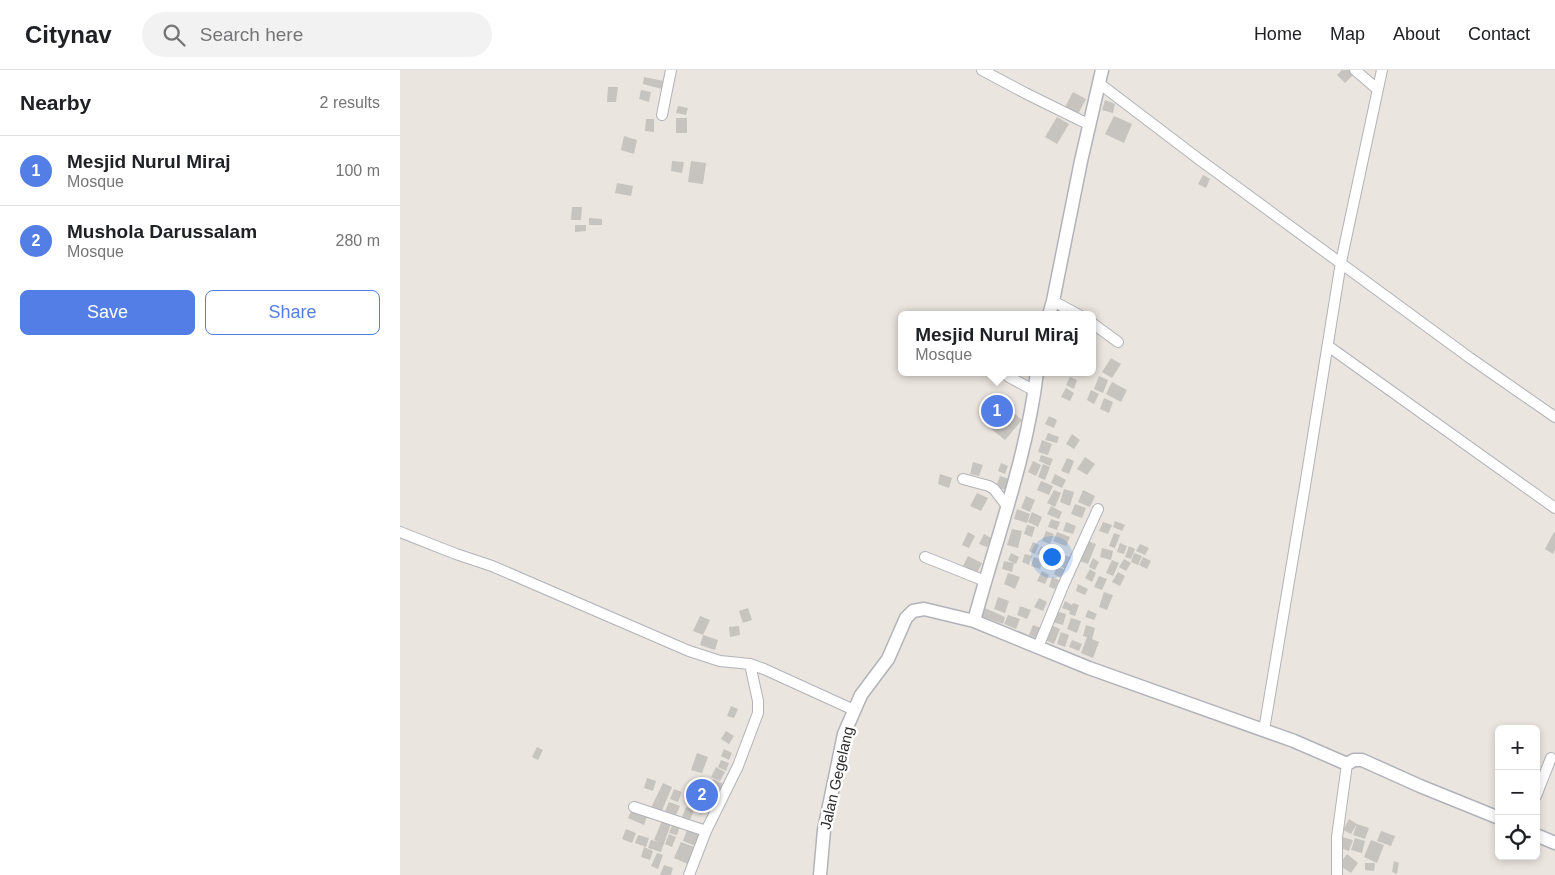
<!DOCTYPE html>
<html lang="en">
<head>
<meta charset="utf-8">
<style>
	:root { --surface:#fff; --page:#f2f2f2; --text:#202124; --muted:#757577; --line:#e0e0e0; --accent:#537ee5 }
	body { margin:0; font-family:Helvetica,sans-serif; background:var(--page); color:var(--text) }
	.controls { position:absolute; right:15px; bottom:15px; display:grid; overflow:hidden; border-radius:8px; box-shadow:0 2px 8px #0003 }
	.controls button { width:45px; height:45px; display:grid; place-items:center; padding:0; border:0; border-bottom:1px solid var(--line); background:var(--surface); color:var(--text); font:25px sans-serif }
	.you { position:absolute; left:651px; top:486px; width:18px; height:18px; margin:-12px; border:4px solid #fff; border-radius:50%; background:#1a73e8; box-shadow:0 0 0 8px #1a73e833 }
	.badge { display:grid; place-items:center; width:32px; height:32px; border-radius:50%; background:var(--accent); color:#fff; font-size:16px; font-weight:700 }
	.pin { position:absolute; translate:-50% -50%; border:2px solid #fff; box-shadow:0 1px 5px #0006 }
	.popup { position:absolute; left:498px; top:241px; width:198px; height:65px; box-sizing:border-box; display:grid; place-content:center; border-radius:8px; background:var(--surface); filter:drop-shadow(0 1px 4px #0005); font-size:16px; white-space:nowrap; color:var(--muted) }
	.popup b { font-size:19px; color:var(--text) }
	.popup::after { content:''; position:absolute; left:50%; top:100%; margin-left:-10px; border:10px solid transparent; border-top-color:var(--surface) }
	.list { margin:0; padding:0; list-style:none }
	h2 { display:flex; justify-content:space-between; align-items:center; height:65px; margin:0; padding:0 20px; font-size:21px }
	h2 small { font-size:16px; font-weight:400; color:var(--muted) }
	.list li { display:grid; grid-template-columns:32px 1fr auto; gap:15px; align-items:center; box-sizing:border-box; height:70px; padding:0 20px; border-top:1px solid var(--line) }
	.list b { display:block; font-size:19px; white-space:nowrap }
	.list p { margin:0; font-size:16px; white-space:nowrap; color:var(--muted) }
	.list em { font-size:16px; font-style:normal; color:var(--muted) }
	.actions { display:flex; gap:10px; padding:15px 20px }
	.actions a { flex:1; padding:11px 0; border:1px solid var(--accent); border-radius:8px; text-align:center; font-size:18px; color:var(--accent) }
	.actions .main { background:var(--accent); color:#fff }
	.icon { flex:none; width:28px; height:28px; fill:none; stroke:currentColor; stroke-width:2; stroke-linecap:round; stroke-linejoin:round }
	.map { position:relative; flex:none; width:1155px; height:805px; overflow:hidden }
	header { display:flex; align-items:center; gap:30px; box-sizing:border-box; height:70px; padding:0 25px; background:var(--surface); border-bottom:1px solid var(--line) }
	header strong { font-size:24px }
	nav { display:flex; gap:28px; margin-inline-start:auto; font-size:18px }
	.search { width:350px; height:45px; background:var(--page); display:flex; align-items:center; gap:12px; box-sizing:border-box; padding:0 18px; border-radius:28px; color:var(--muted); font-size:19px }
	main { display:flex }
	aside { flex:1; background:var(--surface) }
	.map>svg:first-child { display:block }
	.building { fill:#c7c3be }
	.lines { fill:none; stroke-linecap:round; stroke-linejoin:round }
	.minor-casing { stroke:#b0b3ba; stroke-width:12 }
	.tertiary-casing { stroke:#b0b3ba; stroke-width:15 }
	.minor { stroke:#fff; stroke-width:10 }
	.tertiary { stroke:#fff; stroke-width:12 }
	.labels { text-anchor:middle; stroke-width:5; stroke-linejoin:round; paint-order:stroke }
	.street-label { font-size:15px; fill:#2b2b2b; stroke:#fff }
</style>
</head>
<body>
<header>
<strong>Citynav</strong>
<div class="search"><svg class="icon" aria-label="search" viewBox="0 0 24 24"><circle cx="10" cy="10" r="6"/><path d="M15 15l6 6"/></svg>Search here</div>
<nav><a>Home</a><a>Map</a><a>About</a><a>Contact</a></nav>
</header>
<main>
<aside>
<h2>Nearby<small>2 results</small></h2>
<ul class="list">
<li><span class="badge">1</span><div><b>Mesjid Nurul Miraj</b><p>Mosque</p></div><em>100 m</em></li>
<li><span class="badge">2</span><div><b>Mushola Darussalam</b><p>Mosque</p></div><em>280 m</em></li>
</ul>
<div class="actions"><a class="main">Save</a><a>Share</a></div>
</aside>
<div class="map">
<svg width="1155" height="805" viewBox="0 0 1155 805">
	<rect width="100%" height="100%" fill="#ebe5df"/>
	<!-- building -->
	<path class="building" d="M942,0h10l3,3 -10,10 -8,-8z
		M244,7l20,4 -2,8 -19,-5z
		M208,17h10l-2,15h-9z
		M241,20l10,2 -2,10 -10,-3z
		M673,22l13,7 -8,15 -13,-7z
		M705,30l10,4 -2,9 -11,-3z
		M278,36l10,2 -2,7 -10,-2z
		M714,46l18,8 -8,19 -19,-9z
		M657,47l12,7 -12,20 -12,-7z
		M276,48h11v15h-11z
		M246,49h8v13l-9,-1z
		M224,66l13,4 -3,14 -13,-4z
		M272,91l12,1 -2,11 -11,-2z
		M291,91l15,2 -3,21 -15,-2z
		M803,105l7,4 -4,9 -8,-4z
		M217,113l16,3 -2,10 -16,-3z
		M172,137h10l-1,13h-10z
		M189,148l13,1v6h-13z
		M175,155h11v6l-11,1z
		M711,288l10,6 -9,14 -10,-6z
		M699,306l9,4 -5,13 -9,-4z
		M670,307l7,3 -3,9 -8,-4z
		M712,312l15,8 -6,12 -15,-8z
		M666,318l8,5 -4,8 -9,-4z
		M691,320l8,4 -5,10 -7,-4z
		M704,328l9,4 -4,11 -9,-4z
		M603,333l19,17 -17,20 -20,-16z
		M649,346l8,4 -3,8 -9,-4z
		M648,363l11,4 -2,6 -12,-3z
		M672,364l8,6 -6,9 -8,-5z
		M642,370l10,4 -4,11 -10,-3z
		M641,385l12,4 -3,7 -11,-5z
		M685,387l10,7 -8,11 -10,-6z
		M667,388l7,3 -5,13 -8,-3z
		M633,391l8,4 -5,11 -8,-4z
		M573,392l10,3 -4,11 -9,-2z
		M601,393l7,3 -3,8 -7,-3z
		M643,394l7,3 -5,13 -7,-3z
		M540,404l12,4 -3,10 -11,-4z
		M655,404l11,6 -4,8 -11,-5z
		M600,406l9,3 -4,11 -9,-3z
		M641,411l12,5 -4,9 -12,-5z
		M664,419l10,3 -4,14 -10,-4z
		M654,420l7,3 -6,14 -8,-4z
		M683,420l12,6 -5,11 -12,-5z
		M577,423l11,5 -7,13 -11,-5z
		M626,426l9,4 -5,12 -9,-4z
		M675,434l11,4 -4,10 -11,-4z
		M651,436l11,6 -3,7 -12,-5z
		M617,439l13,5 -3,9 -13,-4z
		M632,442l10,5 -4,10 -10,-5z
		M651,449l9,3 -3,8 -9,-3z
		M715,451l10,4 -3,6 -9,-4z
		M666,452l10,4 -3,8 -10,-3z
		M703,452l9,3 -4,9 -9,-3z
		M627,455l8,2 -3,10 -8,-3z
		M612,459l10,2 -4,17 -11,-3z
		M646,461l8,3 -4,10 -8,-3z
		M568,462l7,4 -6,12 -7,-3z
		M657,462l13,5 -4,9 -13,-5z
		M1154,462l1,1v17l-2,4 -8,-5z
		M714,463l6,2 -5,13 -6,-2z
		M584,464l7,4 -4,9 -8,-3z
		M685,470l11,4 -8,20 -11,-4z
		M633,472l6,3 -4,9 -6,-3z
		M720,473l7,3 -3,8 -7,-2z
		M740,474l9,4 -4,7 -9,-4z
		M641,476l7,4 -4,8 -7,-4z
		M729,476l6,3 -4,10 -6,-2z
		M702,478l11,3 -2,9 -11,-3z
		M611,483l8,4 -3,7 -8,-4z
		M734,483l8,3 -4,9 -7,-3z
		M625,484l7,2 -3,9 -7,-3z
		M664,485l8,3 -5,11 -8,-3z
		M568,486l14,7 -5,10 -14,-7z
		M634,487l9,3 -3,9 -9,-3z
		M743,487l8,4 -4,8 -8,-4z
		M693,488l6,4 -4,8 -6,-3z
		M724,489l7,4 -5,8 -7,-4z
		M712,490l7,3 -6,13 -7,-3z
		M604,491l10,2 -2,9 -10,-3z
		M657,496l8,4 -4,8 -7,-4z
		M690,499l6,4 -4,9 -7,-4z
		M642,501l7,4 -4,9 -8,-3z
		M718,502l7,4 -5,10 -8,-4z
		M608,503l12,4 -5,12 -11,-5z
		M699,506l8,3 -5,11 -8,-3z
		M652,507l7,3 -4,9 -6,-2z
		M678,514l10,5 -3,6 -9,-4z
		M704,522l9,3 -6,15 -8,-3z
		M598,527l11,4 -4,12 -11,-4z
		M639,528l8,4 -4,9 -9,-4z
		M665,531l7,4 1,-2 6,2 -4,11 -6,-2 1,-3 -8,-3z
		M620,536l11,4 -4,9 -10,-4z
		M348,538l4,12 -9,3 -4,-12z
		M585,538l20,9 -2,7 -22,-8z
		M688,540l9,4 -3,6 -9,-3z
		M656,541l10,3 -3,11 -11,-3z
		M608,545l12,4 -4,10 -12,-5z
		M300,546l10,4 -7,15 -10,-4z
		M671,548l10,3 -4,12 -10,-4z
		M633,555l8,3 -4,10 -8,-3z
		M651,555l9,4 -6,15 -9,-4z
		M686,555l9,3 -3,11 7,3 -6,16 -12,-5 6,-16 -4,-1z
		M339,556l1,9 -10,2 -1,-10z
		M661,562l8,3 -4,12 -8,-3z
		M303,565l15,5 -3,10 -15,-5z
		M672,570l10,4 -3,7 -10,-4z
		M331,636l7,3 -4,9 -7,-2z
		M326,661l8,5 -5,8 -8,-5z
		M137,677l6,3 -5,10 -6,-3z
		M324,679l8,4 -3,7 -8,-4z
		M297,683l11,4 -6,16 -11,-3z
		M321,690l8,3 -3,8 -8,-4z
		M316,697l9,5 -5,9 -9,-4z
		M247,708l9,3 -3,10 -9,-3z
		M313,709l13,6 -4,8 -13,-5z
		M263,713l9,4 -11,26 -10,-5z
		M274,719l8,3 -4,10 -8,-3z
		M294,721l8,3 -3,8 -8,-3z
		M304,730l5,7 -8,7 -6,-7z
		M269,732l11,4 -4,9 -11,-4z
		M233,737l15,7 -4,11 -16,-7z
		M286,737l8,3 -4,10 -8,-3z
		M263,748l9,3 -11,31 -13,-4 3,-8 8,2 -5,-2z
		M949,749l8,5 -6,10 -8,-4z
		M273,753l7,3 -3,9 -8,-2z
		M957,754l12,4 -4,11 -12,-4z
		M226,759l10,4 -4,10 -10,-4z
		M287,760l14,5 -5,11 -13,-5z
		M981,761l14,5 -4,10 -14,-5z
		M269,764l7,3 -4,10 -7,-3z
		M238,765l11,3 -3,9 -11,-4z
		M942,767l11,3 -4,11 -11,-4z
		M955,768l10,3 -3,12 -11,-3z
		M971,770l13,5 -7,18 -13,-6z
		M281,772l16,6 -7,17 -16,-7z
		M244,777l9,4 -3,9 -9,-3z
		M257,783l6,2 -5,14 -7,-3z
		M947,784l11,9 -7,10 -12,-8z
		M994,791l5,2 -2,11 -5,-2z
		M965,793h10l-1,8 -9,-1z
		M264,795l9,3 -2,7h-11z"/>
	<g class="lines">
		<defs>
			<path id="minor" d="M582,0l43,23 65,32
				M955,0l22,19
				M700,14l100,76 270,198 85,59
				M262,45l9,-45
				M653,231l26,14
				M692,253l26,19
				M928,276l227,162
				M603,302l6,5 26,14
				M563,409l26,7 5,3 13,17
				M0,462l56,22 36,12 197,85 31,10 30,3 14,5 90,41
				M525,487l60,24
				M638,577l25,-61 35,-77
				M864,660l40,-238 37,-230 41,-192
				M1136,726l15,-38
				M234,737l72,24
				M289,805l17,-44 32,-65 20,-53v-12l-8,-37
				M937,805v-38l10,-73"/>
			<path id="tertiary" d="M649,245l4,-14 28,-140 21,-91
				M574,551c22,-82 53,-164 63,-249
				M1136,765l19,8
				M420,805l4,-45 20,-96 17,-39 27,-36 18,-41 7,-7 11,-2 50,12 115,47 205,73 53,23 7,-4h8l58,26 79,32"/>
		</defs>
		<!-- minor casing -->
		<use href="#minor" class="minor-casing"/>
		<!-- tertiary casing -->
		<use href="#tertiary" class="tertiary-casing"/>
		<!-- minor -->
		<use href="#minor" class="minor"/>
		<!-- tertiary -->
		<use href="#tertiary" class="tertiary"/>
	</g>
	<g class="labels">
		<!-- street labels -->
		<g class="street-label">
			<text transform="translate(437 708) rotate(-77)" y="5">Jalan Gegelang</text>
		</g>
	</g>
</svg>
<div class="controls">
<button>+</button>
<button>−</button>
<button><svg class="icon" aria-label="locate" viewBox="0 0 24 24"><circle cx="12" cy="12" r="6"/><path d="M12 2v4M12 18v4M2 12h4M18 12h4"/></svg></button>
</div>
<div class="you"></div>
<div class="pin badge" style="left:597px;top:341px">1</div>
<div class="popup"><b>Mesjid Nurul Miraj</b>Mosque</div>
<div class="pin badge" style="left:302px;top:725px">2</div>
</div>
</main>
</body>
</html>
